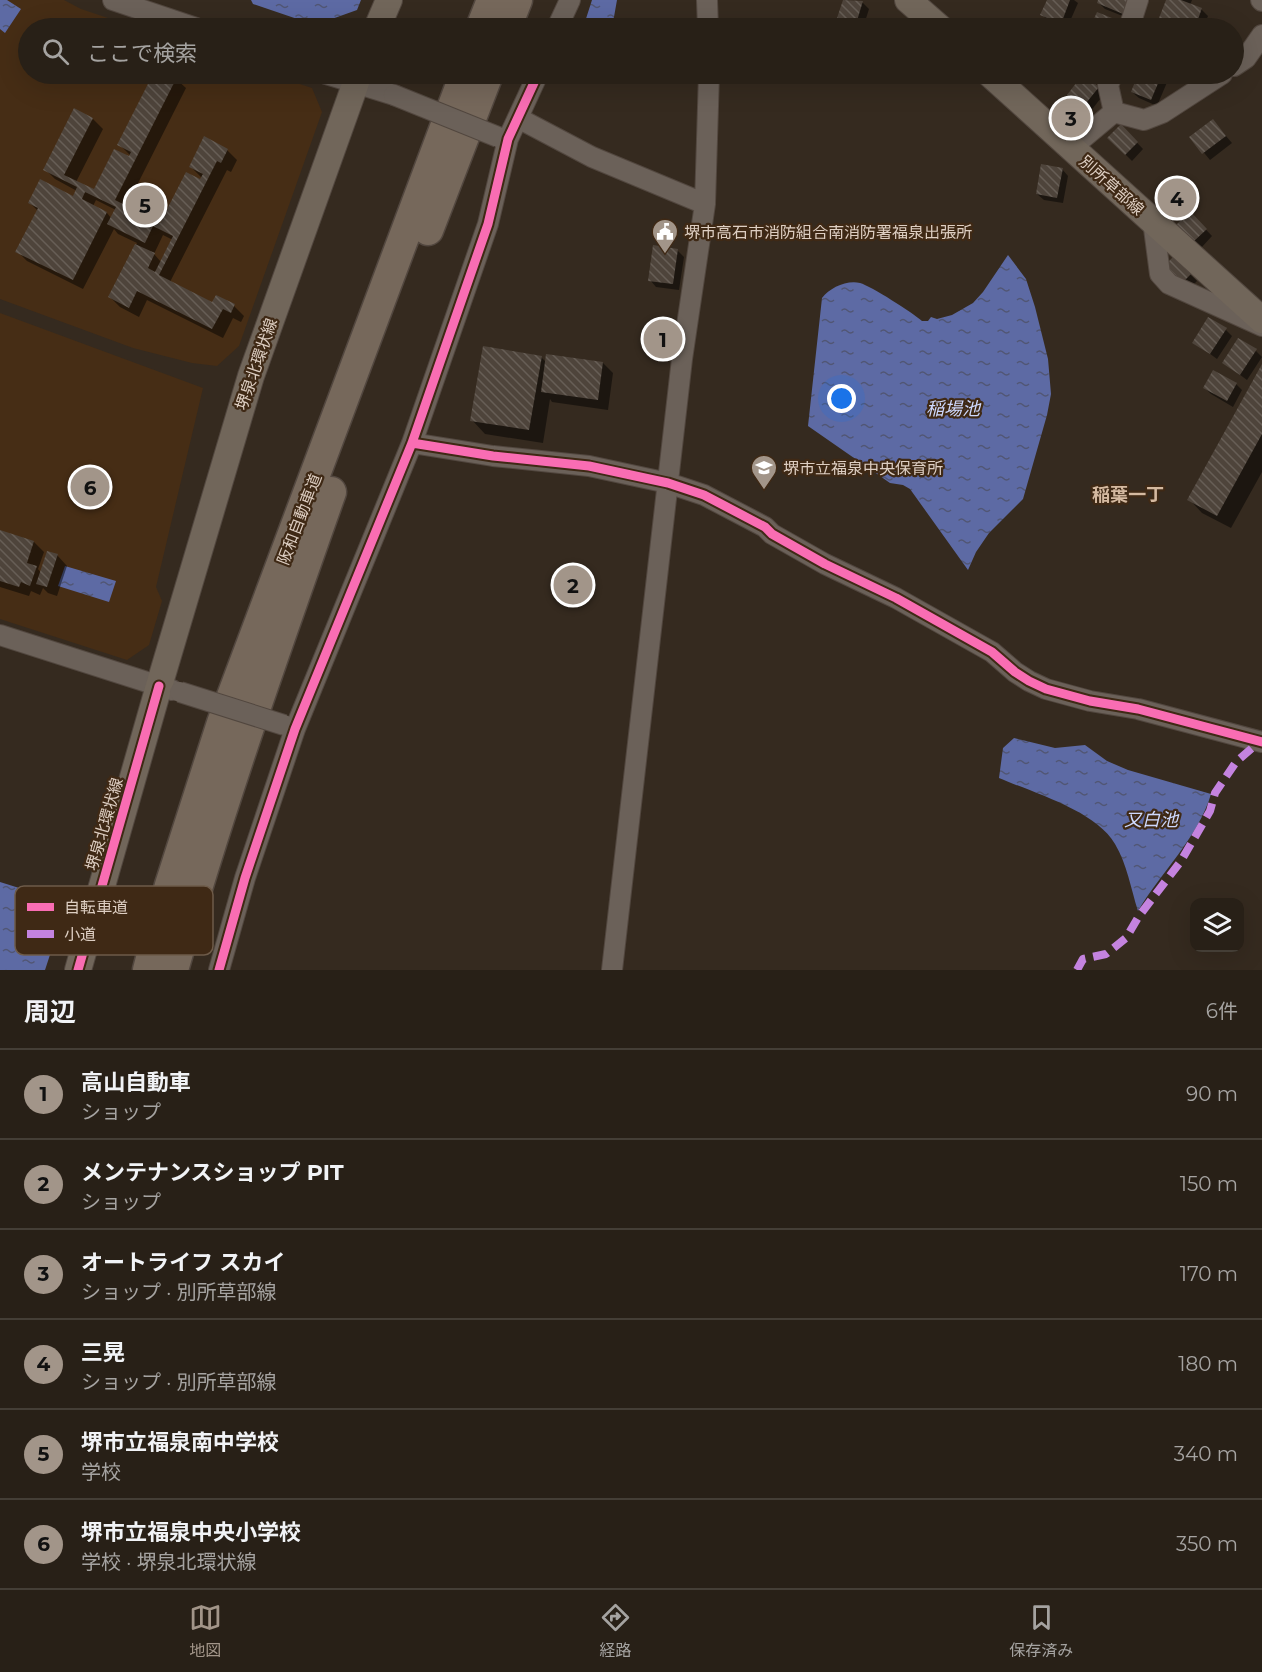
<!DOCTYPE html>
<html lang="ja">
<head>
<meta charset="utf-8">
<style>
	:root { --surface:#282017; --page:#302820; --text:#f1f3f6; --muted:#a5a3a1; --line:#443e36; --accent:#a29589 }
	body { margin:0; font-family:Montserrat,"Noto Sans JP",sans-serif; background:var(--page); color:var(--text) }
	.controls { position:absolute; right:18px; bottom:18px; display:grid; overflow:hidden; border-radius:12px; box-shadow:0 6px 24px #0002 }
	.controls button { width:54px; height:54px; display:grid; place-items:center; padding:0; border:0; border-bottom:2px solid var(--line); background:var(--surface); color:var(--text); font:30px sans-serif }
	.you { position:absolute; left:842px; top:399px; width:21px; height:21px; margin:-15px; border:4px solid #fff; border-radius:50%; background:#1a73e8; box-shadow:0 0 0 9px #1a73e833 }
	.badge { display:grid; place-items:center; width:39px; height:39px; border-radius:50%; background:var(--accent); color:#111; font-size:20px; font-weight:700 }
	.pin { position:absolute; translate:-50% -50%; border:3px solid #fff; box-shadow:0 2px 6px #0006 }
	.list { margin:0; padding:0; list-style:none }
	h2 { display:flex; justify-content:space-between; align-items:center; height:78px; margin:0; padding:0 24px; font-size:26px }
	h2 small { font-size:20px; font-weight:400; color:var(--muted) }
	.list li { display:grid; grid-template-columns:39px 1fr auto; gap:18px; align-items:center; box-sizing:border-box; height:90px; padding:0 24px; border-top:2px solid var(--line) }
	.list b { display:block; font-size:22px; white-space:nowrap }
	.list p { margin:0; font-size:20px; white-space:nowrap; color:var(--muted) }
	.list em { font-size:20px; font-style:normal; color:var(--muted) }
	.icon { flex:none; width:33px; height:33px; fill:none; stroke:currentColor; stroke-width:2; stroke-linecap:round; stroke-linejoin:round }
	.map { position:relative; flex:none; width:1262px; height:970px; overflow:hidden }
	.search { position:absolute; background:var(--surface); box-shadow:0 6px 24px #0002; left:18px; right:18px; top:18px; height:66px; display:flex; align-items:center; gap:15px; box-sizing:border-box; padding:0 21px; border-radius:33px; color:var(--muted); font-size:22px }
	.sheet { height:618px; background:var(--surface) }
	nav { display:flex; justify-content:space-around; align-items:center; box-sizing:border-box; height:84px; border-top:2px solid var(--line); background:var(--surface); font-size:16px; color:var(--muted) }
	nav a { display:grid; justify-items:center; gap:3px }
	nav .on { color:var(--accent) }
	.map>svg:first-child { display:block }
	.built { fill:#462d15 }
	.water { fill:url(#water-ripples) }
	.shadow { fill:#0007; fill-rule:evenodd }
	.building { fill:url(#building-back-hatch) }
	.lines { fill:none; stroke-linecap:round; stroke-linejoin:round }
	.minor-casing { stroke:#52473f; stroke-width:22 }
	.major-casing { stroke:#52473f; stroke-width:28 }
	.highway-casing { stroke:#52473f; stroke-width:33 }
	.minor { stroke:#6b6159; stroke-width:20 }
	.major { stroke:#71665a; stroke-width:26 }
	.highway { stroke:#76685b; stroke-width:30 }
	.minor-bridge-casing { stroke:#52473f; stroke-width:22; stroke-linecap:butt }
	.minor-bridge { stroke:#6b6159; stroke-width:20 }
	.quiet { stroke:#c483df; stroke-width:8; stroke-dasharray:15 8; stroke-linecap:butt }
	.cycleway-casing { stroke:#3f2915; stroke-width:13 }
	.cycleway { stroke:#f96db3; stroke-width:9 }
	.labels { text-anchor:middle; stroke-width:4.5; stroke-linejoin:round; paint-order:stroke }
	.street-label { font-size:16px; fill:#ddcec2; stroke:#3f2915 }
	.poi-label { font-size:16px; fill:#ddcec2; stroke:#3f2915; text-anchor:start }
	.water-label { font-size:18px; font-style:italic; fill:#ced9fe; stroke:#3f2915 }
	.neighbourhood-label { font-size:18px; font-weight:bold; fill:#d4b9a0; stroke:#3f2915 }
	.key { fill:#3f2915; stroke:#6e5b49; stroke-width:1.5 }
	.key-label { font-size:16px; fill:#ddcec2 }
</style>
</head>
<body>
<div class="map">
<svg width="1262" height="970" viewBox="0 0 1262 970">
	<defs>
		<pattern id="water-ripples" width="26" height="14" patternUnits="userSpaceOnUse" patternTransform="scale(1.5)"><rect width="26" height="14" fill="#5d6aa4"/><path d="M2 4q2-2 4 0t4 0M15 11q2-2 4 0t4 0" fill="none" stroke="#515674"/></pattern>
		<pattern id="building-back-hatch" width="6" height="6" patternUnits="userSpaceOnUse" patternTransform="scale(1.5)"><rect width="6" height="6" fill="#4e443b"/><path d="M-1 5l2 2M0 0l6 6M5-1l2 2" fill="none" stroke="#675e56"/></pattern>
	</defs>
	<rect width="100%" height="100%" fill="#352a1f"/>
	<!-- built -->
	<path class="built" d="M0,0h64l17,9 57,19h-110v46h241l43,14 10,24 -83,234 -22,20 -25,-3 -59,-15 -133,-49z
		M0,313l203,75 -47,199 6,14 -13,44 -22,15 -127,-41z"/>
	<!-- water -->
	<path class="water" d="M0,0h7l14,9 -16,24 -5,-4z
		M251,0h110l-4,10 -42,15 -62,-21z
		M592,0h25l-5,28h-29z
		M1008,255l18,24 9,28 13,52 3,35 -4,21 -24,84 -34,34 -13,19 -8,18 -58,-81 -7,-4 -13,-2 -82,-57 14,-128c8,-10 24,-18 38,-15 11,3 53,30 62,38h6l3,-4 6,2 15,-4 21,-12 10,-11z
		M65,566l51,15 -7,21 -51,-16z
		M1014,738l41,10 30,-3 22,16 21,9 83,24c-13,44 -50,78 -73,117 -7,-22 -11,-47 -23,-67 -19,-33 -81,-51 -116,-66l4,-30z
		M0,882l67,21 -22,67h-45z"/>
	<!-- shadow -->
	<path class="shadow" d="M844,0l19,3 6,6 -6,19 -18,-4 -6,-6z
		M1048,0h26l4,3 -11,25 -18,-7 -7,-6z
		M1100,0h38l-8,19 -25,-10 -6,-6z
		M1168,0h24l-2,5 11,4 7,7 -5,12h-37l1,-4 -6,-6z
		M1097,14l19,7 6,7h-31z
		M155,74h11l10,5 10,9 -60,119 35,18 40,-44 1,-3 -11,-11 36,-17 10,10 -6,12 -4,-2 -57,112 43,22 21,2 10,10 -3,6 -8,-4 -10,20 -76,-38 -8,17 -19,-10 -10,-10 27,-54 -19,-9 -4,-5 -31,60 -56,-28 -10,-10 21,-40 -8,-8 44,-5 3,-7 -22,-12 -10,-10 48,-50 10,10 -27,53 18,9 36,-32 1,-3 -12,-12zM96,200l20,10 -5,8 -4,-5 -14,-7zM163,235l10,5 -12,22 -7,-8z
		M1140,74h21l7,6 -11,26 -18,-8 -7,-6z
		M1098,88l6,6 -14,18 -15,-11z
		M1213,121l19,22 -22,17 -19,-23z
		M1121,126l22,23 -11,12 -23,-23z
		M1062,169l6,7 -5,27 -19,-3 -7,-6z
		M1190,213l22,23 -11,12 -23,-23z
		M677,250l7,7 -5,33 -23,-3 -6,-7z
		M1174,258l23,23 -9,9z
		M649,326l33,35 -29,-3 -7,-6z
		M1226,330l6,6 -15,23 -23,-17z
		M1256,351l6,6 -15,23 -23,-17z
		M541,357l6,6h56l10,10 -5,37 -56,-8 -2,-3 -7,44 -58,-9 -13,-14z
		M1262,367v105l-31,56 -29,-15 -13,-14z
		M1236,384l6,6 -9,17 -22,-13 -6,-6z
		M0,531l34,11 10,10 -6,17 3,4 16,-18 10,11 -10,30 -9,-3 -5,-5 -3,7 -9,-4 -2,5 -29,-9z"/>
	<!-- building -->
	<path class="building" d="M843,0l20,1 -7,23 -19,-6z
		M1047,0h23l-9,24 -21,-9z
		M1098,0h31l-6,14 -26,-11z
		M1166,0h15l21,8 -7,20h-8l-28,-10z
		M1097,12l20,8 -4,8h-23z
		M153,74h16l8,3 -62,123 45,23 26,-51 14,7 3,-5 -14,-7 15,-31 24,13 -7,14 -4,-2 -58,114 53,27 4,-7 19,9 -4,9 -8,-4 -11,20 -75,-38 -8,17 -21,-11 27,-53 20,9 -7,15 7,4 18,-36 -20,-10 -8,17 -38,-19 9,-17 -31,-15 -3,7 25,13 -34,68 -58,-28 23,-44 -10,-5 12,-24 33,17 4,-9 -34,-17 31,-62 19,10 -29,57 30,14 20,-40 15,7 2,-4 -14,-7z
		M1083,74l16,13 -16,20 -16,-12z
		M1138,74h24l-11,26 -20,-8z
		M1213,119l13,17 -24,18 -13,-17z
		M1121,124l17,18 -13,13 -18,-17z
		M1041,164l22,4 -6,30 -21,-4z
		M1190,211l17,18 -14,13 -17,-17z
		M653,245l25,4 -5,35 -25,-3z
		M1174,256l18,17 -11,11 -18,-17z
		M1208,317l19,11 -17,26 -18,-11z
		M648,325l31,3 -3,27 -31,-3z
		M1238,338l19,11 -17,26 -18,-12z
		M483,346l59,10 -13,74 -59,-9z
		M546,354l57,8 -5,38 -57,-8z
		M1262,364v70l-45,82 -30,-16z
		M1213,370l24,13 -10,18 -24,-13z
		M0,530l34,11 -7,22 10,3 -7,20 -9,-4 -2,5 -19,-6z
		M47,551l11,3 -11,33 -11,-3z"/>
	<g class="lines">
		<defs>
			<path id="minor" d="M113,0l83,28
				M707,0l1,28
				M1261,0l1,1
				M557,28l13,-28
				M1129,28l9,-28
				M1234,66l12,-8 16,-23
				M326,74l68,21
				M1113,74l-5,11 6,27
				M518,118l74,39 113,47
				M1071,148l43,-36 30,8 18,-7 60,-39
				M1153,221l7,53 9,10 93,42
				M412,443l81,13 96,10 79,17 36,12 61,32 7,7 53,30 71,34 96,54 23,20 14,9 17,8 44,12 48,8 124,33
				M0,635l172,55
				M219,970l26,-92 50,-149 117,-286 76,-219 20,-85 30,-65
				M612,970l70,-611 23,-155 4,-130"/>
			<path id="major" d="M908,0l32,28
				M377,28l12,-28
				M990,74l272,246
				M78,970l81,-284 92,-310 108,-302"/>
			<path id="highway" d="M481,28l11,-28
				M506,28l11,-28
				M428,230l60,-156
				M148,970l22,-85 52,-162 243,-649
				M173,970c46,-162 102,-320 158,-478"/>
		</defs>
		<!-- minor casing -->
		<use href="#minor" class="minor-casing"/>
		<!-- major casing -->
		<use href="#major" class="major-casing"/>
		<!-- highway casing -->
		<use href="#highway" class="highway-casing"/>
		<!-- minor -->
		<use href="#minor" class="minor"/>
		<!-- major -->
		<use href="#major" class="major"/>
		<!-- highway -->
		<use href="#highway" class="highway"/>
		<defs>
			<path id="minor-bridge" d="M394,95l104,42
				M180,692l104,33"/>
		</defs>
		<!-- minor-bridge casing -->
		<use href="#minor-bridge" class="minor-bridge-casing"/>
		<!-- minor-bridge -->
		<use href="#minor-bridge" class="minor-bridge"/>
		<!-- quiet -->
		<path class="quiet" d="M1077,970l6,-11 23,-5 20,-16 13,-22 42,-55 29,-50 5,-18 21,-31 24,-21"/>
		<defs>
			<path id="cycleway" d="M412,443l81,13 96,10 79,17 36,12 61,32 7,7 53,30 71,34 96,54 23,20 14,9 17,8 44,12 48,8 124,33
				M78,970l81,-284
				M219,970l26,-92 50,-149 117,-286 76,-219 20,-85 30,-65"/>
		</defs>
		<!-- cycleway casing -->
		<use href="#cycleway" class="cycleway-casing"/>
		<!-- cycleway -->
		<use href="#cycleway" class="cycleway"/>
	</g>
	<!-- icons -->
	<defs>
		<symbol id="civic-pin" viewBox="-11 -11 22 30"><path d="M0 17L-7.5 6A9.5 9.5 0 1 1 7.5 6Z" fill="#a29589" stroke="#3f2915"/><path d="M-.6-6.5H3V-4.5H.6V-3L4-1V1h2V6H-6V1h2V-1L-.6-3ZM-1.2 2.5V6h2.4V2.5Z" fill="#fff"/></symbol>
		<symbol id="school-pin" viewBox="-11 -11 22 30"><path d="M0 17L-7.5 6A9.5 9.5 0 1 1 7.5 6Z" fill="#a29589" stroke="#3f2915"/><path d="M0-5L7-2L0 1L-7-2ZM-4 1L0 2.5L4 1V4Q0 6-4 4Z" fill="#fff"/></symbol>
	</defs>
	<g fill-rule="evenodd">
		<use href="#civic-pin" x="650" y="217" width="30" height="40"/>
		<use href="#school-pin" x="749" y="453" width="30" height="40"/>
	</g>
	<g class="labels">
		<!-- street labels -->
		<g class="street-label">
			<text transform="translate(1112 185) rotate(42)" y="6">別所草部線</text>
			<text transform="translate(256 364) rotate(-71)" y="6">堺泉北環状線</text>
			<text transform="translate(299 519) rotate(-69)" y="6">阪和自動車道</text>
			<text transform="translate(104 824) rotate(-74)" y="6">堺泉北環状線</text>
		</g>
		<!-- poi labels -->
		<g class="poi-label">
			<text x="684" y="238">堺市高石市消防組合南消防署福泉出張所</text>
			<text x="783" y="474">堺市立福泉中央保育所</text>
		</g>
		<!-- water labels -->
		<g class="water-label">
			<text x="953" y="415">稲場池</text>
			<text x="1151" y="826">又白池</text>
		</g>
		<!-- neighbourhood labels -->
		<g class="neighbourhood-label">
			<text x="1128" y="501">稲葉一丁</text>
		</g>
	</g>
	<!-- legend -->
	<rect x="15" y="886" width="198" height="69" rx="9" class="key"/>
	<rect x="27" y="903" width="27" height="8" fill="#f96db3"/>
	<rect x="27" y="930" width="27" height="8" fill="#c483df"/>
	<g class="key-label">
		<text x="64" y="913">自転車道</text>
		<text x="64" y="940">小道</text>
	</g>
</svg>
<div class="controls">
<button><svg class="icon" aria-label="layers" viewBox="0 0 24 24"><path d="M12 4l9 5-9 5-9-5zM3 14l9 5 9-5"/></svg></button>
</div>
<div class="you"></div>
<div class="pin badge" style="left:663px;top:339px">1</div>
<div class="pin badge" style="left:573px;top:585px">2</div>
<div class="pin badge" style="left:1071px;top:118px">3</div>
<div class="pin badge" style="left:1177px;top:198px">4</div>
<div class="pin badge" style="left:145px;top:205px">5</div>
<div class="pin badge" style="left:90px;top:487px">6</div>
<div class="search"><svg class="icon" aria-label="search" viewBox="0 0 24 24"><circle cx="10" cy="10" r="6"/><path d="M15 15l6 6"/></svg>ここで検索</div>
</div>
<section class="sheet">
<h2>周辺<small>6件</small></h2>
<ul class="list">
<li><span class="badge">1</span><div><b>高山自動車</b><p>ショップ</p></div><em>90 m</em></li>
<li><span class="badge">2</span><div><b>メンテナンスショップ PIT</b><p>ショップ</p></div><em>150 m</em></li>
<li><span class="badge">3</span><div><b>オートライフ スカイ</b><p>ショップ · 別所草部線</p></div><em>170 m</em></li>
<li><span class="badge">4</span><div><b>三晃</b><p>ショップ · 別所草部線</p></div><em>180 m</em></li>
<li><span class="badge">5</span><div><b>堺市立福泉南中学校</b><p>学校</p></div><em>340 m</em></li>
<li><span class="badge">6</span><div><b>堺市立福泉中央小学校</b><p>学校 · 堺泉北環状線</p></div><em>350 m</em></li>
</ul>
</section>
<nav>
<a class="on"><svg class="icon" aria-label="map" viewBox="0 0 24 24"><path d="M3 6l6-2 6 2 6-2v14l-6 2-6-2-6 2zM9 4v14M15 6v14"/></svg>地図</a>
<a><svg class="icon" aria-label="directions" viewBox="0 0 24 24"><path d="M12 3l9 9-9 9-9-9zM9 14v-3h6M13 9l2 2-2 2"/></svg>経路</a>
<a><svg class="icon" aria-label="saved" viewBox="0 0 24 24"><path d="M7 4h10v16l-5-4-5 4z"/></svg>保存済み</a>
</nav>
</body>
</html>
